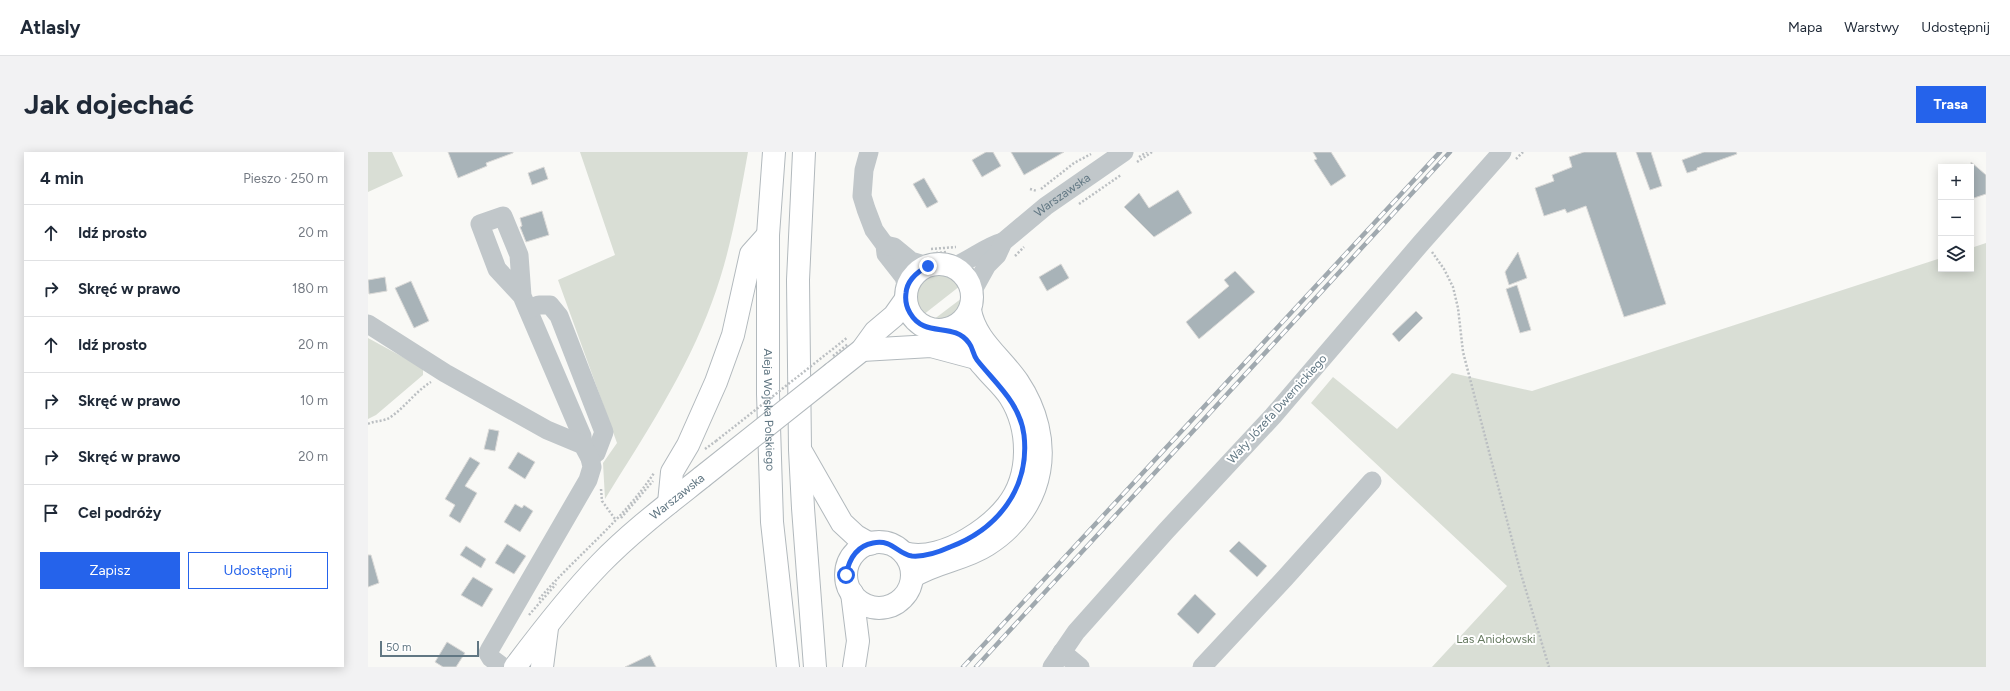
<!DOCTYPE html>
<html lang="pl">
<head>
<meta charset="utf-8">
<style>
	:root { --surface:#fff; --page:#f2f2f3; --text:#1f2937; --muted:#747a83; --line:#e0e1e3; --accent:#2563eb }
	body { margin:0; font-family:Figtree,sans-serif; background:var(--page); color:var(--text) }
	.controls { position:absolute; right:12px; top:12px; display:grid; overflow:hidden; border-radius:0px; box-shadow:0 2px 10px #0003 }
	.controls button { width:36px; height:36px; display:grid; place-items:center; padding:0; border:0; border-bottom:1px solid var(--line); background:var(--surface); color:var(--text); font:20px sans-serif }
	.scale { position:absolute; left:12px; bottom:10px; width:99px; box-sizing:border-box; padding-left:4px; border:2px solid #617783; border-top:0; font-size:11px; line-height:14px; white-space:nowrap; color:#617783; -webkit-text-stroke:3px #fff; paint-order:stroke }
	.stop { position:absolute; width:12px; height:12px; margin:-9px; border:3px solid #2563eb; border-radius:50%; background:#fff }
	.stop.end { background:#2563eb; border-color:#fff; box-shadow:0 1px 4px #0008 }
	.list { margin:0; padding:0; list-style:none }
	h2 { display:flex; justify-content:space-between; align-items:center; height:52px; margin:0; padding:0 16px; font-size:17px }
	h2 small { font-size:13px; font-weight:400; color:var(--muted) }
	.list li { display:grid; grid-template-columns:26px 1fr auto; gap:12px; align-items:center; box-sizing:border-box; height:56px; padding:0 16px; border-top:1px solid var(--line) }
	.list b { display:block; font-size:15px; white-space:nowrap }
	.list em { font-size:13px; font-style:normal; color:var(--muted) }
	.actions { display:flex; gap:8px; padding:12px 16px }
	.actions a { flex:1; padding:9px 0; border:1px solid var(--accent); border-radius:0px; text-align:center; font-size:14px; color:var(--accent) }
	.actions .main { background:var(--accent); color:#fff }
	.icon { flex:none; width:22px; height:22px; fill:none; stroke:currentColor; stroke-width:2; stroke-linecap:round; stroke-linejoin:round }
	.map { position:relative; flex:none; width:1618px; height:515px; overflow:hidden; border-radius:0px }
	header { display:flex; align-items:center; gap:24px; box-sizing:border-box; height:56px; padding:0 20px; background:var(--surface); border-bottom:1px solid var(--line) }
	header strong { font-size:19px }
	nav { display:flex; gap:22px; margin-inline-start:auto; font-size:14px }
	.intro { display:flex; align-items:center; justify-content:space-between; box-sizing:border-box; height:96px; padding:0 24px }
	h1 { margin:0; font-size:28px }
	.button { padding:10px 18px; border-radius:0px; background:var(--accent); color:#fff; font-size:14px; font-weight:700 }
	main { display:flex; gap:24px; padding:0 24px }
	aside { flex:1; background:var(--surface); border-radius:0px; box-shadow:0 2px 10px #0003 }
	.map>svg:first-child { display:block }
	.green { fill:#d9ded5 }
	.building { fill:#a8b3b8; stroke:#dbdad8 }
	.lines { fill:none; stroke-linecap:round; stroke-linejoin:round }
	.major-casing { stroke:#b2b9bd; stroke-width:24 }
	.path { stroke:#bbbfc2; stroke-width:2.5; stroke-dasharray:2 2; stroke-linecap:butt }
	.minor { stroke:#c1c7ca; stroke-width:19 }
	.major { stroke:#fff; stroke-width:22 }
	.rail-casing { stroke:#a0a9af; stroke-width:4.5 }
	.rail { stroke:#fff; stroke-width:3; stroke-dasharray:9; stroke-linecap:butt }
	.major-bridge-casing { stroke:#b2b9bd; stroke-width:24; stroke-linecap:butt }
	.path-bridge { stroke:#bbbfc2; stroke-width:2.5; stroke-dasharray:2 2; stroke-linecap:butt }
	.major-bridge { stroke:#fff; stroke-width:22 }
	.route { stroke:#2563eb; stroke-width:5 }
	.labels { text-anchor:middle; stroke-width:4; stroke-linejoin:round; paint-order:stroke }
	.street-label { font-size:12px; fill:#617783; stroke:#fff }
	.park-label { font-size:12px; fill:#677a61; stroke:#fff }
</style>
</head>
<body>
<header>
<strong>Atlasly</strong>
<nav><a>Mapa</a><a>Warstwy</a><a>Udostępnij</a></nav>
</header>
<div class="intro"><h1>Jak dojechać</h1><a class="button">Trasa</a></div>
<main>
<aside>
<h2>4 min<small>Pieszo · 250 m</small></h2>
<ul class="list">
<li><svg class="icon" aria-label="ahead" viewBox="0 0 24 24"><path d="M12 20V5M6 11l6-6 6 6"/></svg><div><b>Idź prosto</b></div><em>20 m</em></li>
<li><svg class="icon" aria-label="right" viewBox="0 0 24 24"><path d="M7 20v-9h11M14 6l5 5-5 5"/></svg><div><b>Skręć w prawo</b></div><em>180 m</em></li>
<li><svg class="icon" aria-label="ahead" viewBox="0 0 24 24"><path d="M12 20V5M6 11l6-6 6 6"/></svg><div><b>Idź prosto</b></div><em>20 m</em></li>
<li><svg class="icon" aria-label="right" viewBox="0 0 24 24"><path d="M7 20v-9h11M14 6l5 5-5 5"/></svg><div><b>Skręć w prawo</b></div><em>10 m</em></li>
<li><svg class="icon" aria-label="right" viewBox="0 0 24 24"><path d="M7 20v-9h11M14 6l5 5-5 5"/></svg><div><b>Skręć w prawo</b></div><em>20 m</em></li>
<li><svg class="icon" aria-label="arrive" viewBox="0 0 24 24"><path d="M6 21V4h12l-3 4 3 4H6"/></svg><div><b>Cel podróży</b></div></li>
</ul>
<div class="actions"><a class="main">Zapisz</a><a>Udostępnij</a></div>
</aside>
<div class="map">
<svg width="1618" height="515" viewBox="0 0 1618 515">
	<rect width="100%" height="100%" fill="#f9f9f6"/>
	<!-- green -->
	<path class="green" d="M0,0h24l11,24 -35,16z
		M212,0h168c-9,50 -18,102 -36,150 -26,71 -68,134 -107,197l-2,-36 14,-20 -59,-163 57,-25z
		M1618,91v424h-554l75,-81 -196,-183 22,-26 64,52 55,-56 80,18 409,-133v11h30v-21z
		M574,121l12,5 6,8 -37,29c-18,-19 -5,-41 19,-42z
		M594,146c-1,15 -14,23 -29,22z
		M0,186l55,30v7l-47,40 -8,4z"/>
	<!-- building -->
	<path class="building" d="M80,0h65v1l-27,10 1,3 -29,12z
		M618,0h7l8,14 -19,11 -10,-17z
		M643,0h53l-40,23z
		M945,0h18l15,24 -15,10 -17,-26 3,-1z
		M1216,0h32l50,152 -42,13 -38,-111 -19,7 -2,-4 -21,7 -9,-28 19,-7 -2,-6 20,-8 -3,-10z
		M1268,0h15l11,34 -12,4z
		M1336,0h32l1,2 -40,14v2l-10,3 -5,-13z
		M1603,10l15,13v19l-15,5z
		M176,15l4,12 -16,6 -4,-12z
		M556,26l14,24 -11,6 -14,-24z
		M810,38l14,23 -38,24 -30,-30 15,-14 10,15z
		M174,59l7,24 -23,7 -6,-15 2,-1 -2,-8z
		M1150,100l9,26 -18,7 -4,-13z
		M693,112l8,14 -22,13 -8,-14z
		M867,119l20,21 -56,47 -13,-17 43,-36 -5,-6z
		M17,125l2,14 -18,3 -1,-14z
		M43,129l18,40 -15,7 -19,-40z
		M1149,133l14,45 -11,3 -14,-44z
		M1048,159l7,7 -24,24 -7,-8z
		M121,277l10,2 -4,20 -11,-2z
		M150,300l17,10 -10,17 -17,-11z
		M102,305l10,6 -15,23 12,7 -17,30 -11,-7 6,-11 -10,-6z
		M147,352l7,4 2,-3 9,6 -13,21 -16,-10z
		M871,389l28,25 -10,11 -28,-26z
		M139,392l19,12 -12,18 -19,-11z
		M98,394l20,13 -5,9 -21,-13z
		M0,403h3l8,28 -11,4z
		M105,425l20,12 -11,18 -21,-12z
		M827,442l21,20 -18,20 -21,-20z
		M79,490l18,11 -9,14h-13l-8,-5z
		M282,503l6,12h-31z"/>
	<g class="lines">
		<defs>
			<g id="major">
				<path id="s2" d="M406,0l-6,83v159l4,128 16,145"/>
				<path d="M436,0l-6,128 2,170 3,58 12,159"/>
				<circle cx="571" cy="145" r="33"/>
				<path d="M494,198l69,-4 45,12"/>
				<path d="M465,221l29,-23 13,-18 19,-16 12,-17"/>
				<path d="M434,301l40,70 14,13 14,8"/>
				<path d="M301,351l3,-31 16,-27 28,-63 17,-47 18,-81 17,-19"/>
				<circle cx="511" cy="423" r="33"/>
				<path d="M536,401c20,6 46,-3 64,-14 15,-9 28,-19 39,-33 24,-30 23,-77 3,-109 -7,-11 -18,-20 -26,-30 -17,-18 -11,-27 -37,-38"/>
				<path d="M544,425c23,-15 52,-17 75,-32 60,-38 69,-106 31,-163 -17,-25 -43,-42 -48,-72"/>
				<path d="M484,441l6,48 -4,26"/>
				<path id="s3" d="M147,515c27,-36 54,-71 85,-103 31,-32 68,-60 102,-87"/>
				<path d="M174,515l5,-39"/>
			</g>
		</defs>
		<!-- major casing -->
		<use href="#major" class="major-casing"/>
		<!-- path -->
		<path class="path" d="M771,5l8,-5
			M1148,7l7,-7
			M769,10l15,-10
			M662,37l7,2
			M673,37l33,-26 17,-9
			M711,52l42,-29
			M563,97l25,-2
			M1064,100l12,17 9,18 5,21 5,44 58,222 28,93
			M568,101l11,-1
			M647,104l9,-9
			M0,272c8,-4 17,-2 24,-8 14,-10 24,-25 39,-34
			M337,297l11,-8
			M233,337l1,12 13,18
			M253,366l32,-37
			M171,447c37,-43 84,-79 115,-126
			M161,463l27,-31"/>
		<!-- minor -->
		<g class="minor">
			<path d="M501,0l-5,18 -2,26 4,13 8,21 11,15 1,9 18,23 3,11"/>
			<path d="M517,93l9,2 17,14 17,5"/>
			<path d="M585,115c18,-7 32,-20 50,-25"/>
			<path id="s1" d="M604,140l15,-27 10,-10 6,-13 43,-36 78,-54"/>
			<path d="M154,144l-3,-41 -16,-39 -23,8 17,45 25,27 60,140 1,9"/>
			<path d="M160,157l11,-4h11l9,11 45,116 -8,21 -6,5"/>
			<path d="M0,172l77,49 102,57 36,15 7,13 2,9 -4,13 -98,169 -2,4 3,5 12,9"/>
			<path d="M694,500l18,15"/>
			<path d="M684,515l24,-35 90,-101 107,-115 149,-174 80,-90"/>
			<path d="M834,515l83,-89 87,-97"/>
		</g>
		<!-- major -->
		<use href="#major" class="major"/>
		<defs>
			<path id="rail" d="M595,515l477,-515
				M608,515l474,-515"/>
		</defs>
		<!-- rail casing -->
		<use href="#rail" class="rail-casing"/>
		<!-- rail -->
		<use href="#rail" class="rail"/>
		<defs>
			<path id="major-bridge" d="M334,325l131,-104"/>
		</defs>
		<!-- major-bridge casing -->
		<use href="#major-bridge" class="major-bridge-casing"/>
		<!-- path-bridge -->
		<path class="path-bridge" d="M465,204l15,-12
			M348,289l132,-104"/>
		<!-- major-bridge -->
		<use href="#major-bridge" class="major-bridge"/>
	</g>
	<g class="lines">
		<!-- route -->
		<path class="route" d="M478,423c3,-16 11,-29 27,-32 20,-4 24,11 39,13 13,1 27,-4 38,-9 48,-18 80,-59 74,-112 -4,-32 -28,-51 -47,-75 -4,-5 -4,-12 -8,-17 -16,-22 -44,-4 -59,-30 -3,-5 -5,-13 -4,-20 1,-13 11,-21 22,-27"/>
	</g>
	<g class="labels">
		<!-- street labels -->
		<g class="street-label">
			<text dy="4" stroke="none"><textPath href="#s1" startOffset="135">Warszawska</textPath></text>
			<text transform="translate(909 257) rotate(-48)" y="4">Wały Józefa Dwernickiego</text>
			<text dy="4" stroke="none"><textPath href="#s2" startOffset="258">Aleja Wojska Polskiego</textPath></text>
			<text dy="4" stroke="none"><textPath href="#s3" startOffset="236">Warszawska</textPath></text>
		</g>
		<!-- park labels -->
		<g class="park-label">
			<text x="1128" y="491">Las Aniołowski</text>
		</g>
	</g>
</svg>
<div class="controls">
<button>+</button>
<button>−</button>
<button><svg class="icon" aria-label="layers" viewBox="0 0 24 24"><path d="M12 4l9 5-9 5-9-5zM3 14l9 5 9-5"/></svg></button>
</div>
<div class="scale">50 m</div>
<div class="stop" style="left:478px;top:423px"></div>
<div class="stop end" style="left:560px;top:114px"></div>
</div>
</main>
</body>
</html>
